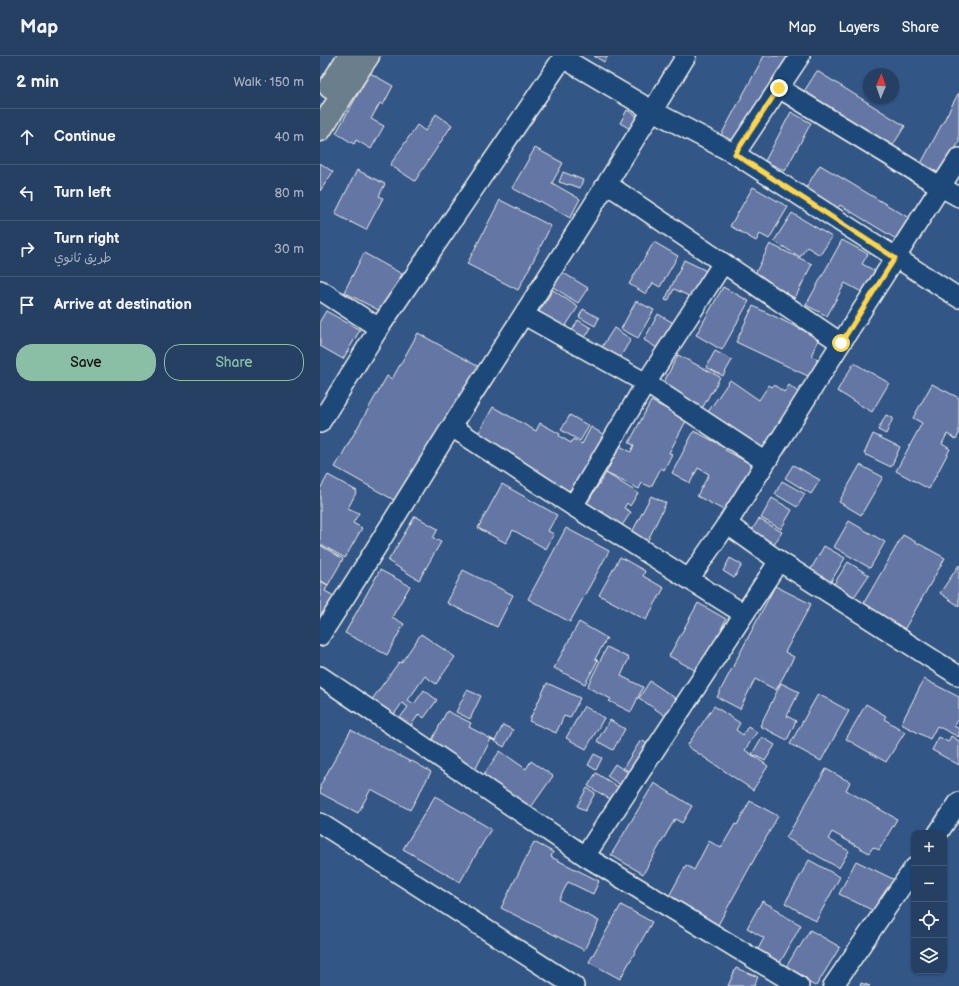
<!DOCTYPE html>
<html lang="en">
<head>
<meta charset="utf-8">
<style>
	:root { --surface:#264064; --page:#324b6d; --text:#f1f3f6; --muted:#a4afbf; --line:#425978; --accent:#8abfa5 }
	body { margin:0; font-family:"Balsamiq Sans","Playpen Sans Arabic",sans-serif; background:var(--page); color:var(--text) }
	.controls { position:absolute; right:12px; bottom:12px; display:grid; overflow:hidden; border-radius:8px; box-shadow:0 1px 3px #0004 }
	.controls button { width:36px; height:36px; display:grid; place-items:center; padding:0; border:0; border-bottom:1px solid var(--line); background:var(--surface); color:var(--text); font:20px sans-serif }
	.compass { position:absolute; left:543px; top:12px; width:36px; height:36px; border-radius:50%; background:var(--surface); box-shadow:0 1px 3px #0004; rotate:2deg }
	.stop { position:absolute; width:12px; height:12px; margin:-9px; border:3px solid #ffd54a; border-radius:50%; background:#fff }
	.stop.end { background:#ffd54a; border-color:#fff; box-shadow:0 1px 4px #0008 }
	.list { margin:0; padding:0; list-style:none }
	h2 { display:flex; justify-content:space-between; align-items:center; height:52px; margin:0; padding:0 16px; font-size:17px }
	h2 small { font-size:13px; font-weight:400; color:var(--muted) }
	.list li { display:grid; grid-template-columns:26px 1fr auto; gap:12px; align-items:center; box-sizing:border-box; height:56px; padding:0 16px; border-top:1px solid var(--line) }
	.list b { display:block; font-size:15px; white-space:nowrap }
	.list p { margin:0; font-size:13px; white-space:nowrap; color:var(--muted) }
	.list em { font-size:13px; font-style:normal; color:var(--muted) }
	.actions { display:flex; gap:8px; padding:12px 16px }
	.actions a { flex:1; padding:9px 0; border:1px solid var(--accent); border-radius:16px; text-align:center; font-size:14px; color:var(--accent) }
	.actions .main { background:var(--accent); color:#111 }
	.icon { flex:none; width:22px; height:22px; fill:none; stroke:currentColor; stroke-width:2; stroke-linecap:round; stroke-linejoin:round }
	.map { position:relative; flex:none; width:639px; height:930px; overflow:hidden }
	header { display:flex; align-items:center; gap:24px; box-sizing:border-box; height:56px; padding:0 20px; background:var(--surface); border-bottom:1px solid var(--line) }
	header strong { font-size:19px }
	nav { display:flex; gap:22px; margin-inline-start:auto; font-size:14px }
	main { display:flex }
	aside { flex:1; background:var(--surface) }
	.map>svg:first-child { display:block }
	.building { fill:#6376a4; stroke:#f4f1e8 }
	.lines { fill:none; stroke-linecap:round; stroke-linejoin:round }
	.minor-casing { stroke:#f4f1e8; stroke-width:22 }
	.major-casing { stroke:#f4f1e8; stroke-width:25 }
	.minor { stroke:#1f4a7a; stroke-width:19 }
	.major { stroke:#6b7e8b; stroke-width:22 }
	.route { stroke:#ffd54a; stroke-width:5 }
</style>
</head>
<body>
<header>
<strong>Map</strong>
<nav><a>Map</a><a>Layers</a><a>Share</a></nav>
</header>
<main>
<aside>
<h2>2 min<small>Walk · 150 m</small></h2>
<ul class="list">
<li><svg class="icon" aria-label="ahead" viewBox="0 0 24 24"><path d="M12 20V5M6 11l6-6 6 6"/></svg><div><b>Continue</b></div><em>40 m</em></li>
<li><svg class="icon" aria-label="left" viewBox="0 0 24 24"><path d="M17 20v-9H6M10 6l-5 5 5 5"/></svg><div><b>Turn left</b></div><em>80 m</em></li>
<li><svg class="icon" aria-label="right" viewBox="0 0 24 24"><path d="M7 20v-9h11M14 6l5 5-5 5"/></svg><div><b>Turn right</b><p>طريق ثانوي</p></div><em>30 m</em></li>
<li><svg class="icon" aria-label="arrive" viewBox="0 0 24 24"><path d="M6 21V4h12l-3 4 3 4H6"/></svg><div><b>Arrive at destination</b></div></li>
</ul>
<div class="actions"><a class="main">Save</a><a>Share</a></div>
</aside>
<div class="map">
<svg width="639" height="930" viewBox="0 0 639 930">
	<rect width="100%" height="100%" fill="#325686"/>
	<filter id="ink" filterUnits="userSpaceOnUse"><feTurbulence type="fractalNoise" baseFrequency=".025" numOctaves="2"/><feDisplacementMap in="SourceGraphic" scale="8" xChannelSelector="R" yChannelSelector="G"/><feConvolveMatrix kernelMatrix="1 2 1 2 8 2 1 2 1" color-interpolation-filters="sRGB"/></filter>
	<g filter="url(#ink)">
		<!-- building -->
		<path class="building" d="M274,0h14l-4,6z
			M444,0h26l-49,92 -21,-11z
			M497,15l88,55 -14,22 -88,-55z
			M50,17l23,13 -10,19 -3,-2 -9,16 13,7 -13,23 -15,-9 -2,4 -18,-11z
			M639,36v50l-23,42 -20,-11z
			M307,54l12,7 -7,13 -12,-7z
			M471,56l20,11 -26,48 -20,-10z
			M116,58l16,11 -37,56 -25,-16 27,-40 8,6z
			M215,92l28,15 -11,20 28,16 -10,19 -30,-17 -1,1 -27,-14z
			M0,107l13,9 -13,19z
			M500,109l89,53 -13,21 -56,-34 -4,5 -32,-19z
			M37,114l28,14 -6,12 4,2 -17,32 -31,-16z
			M243,116l20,8 -3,8 -11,-4 -1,1 -9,-3z
			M433,131l35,20 -19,32 -9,-5 -4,7 -26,-15z
			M180,144l51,26 -33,64 -51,-26z
			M472,157l40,24 -12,18 -13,-8 -7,10 -26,-16z
			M522,184l26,14 -6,10 19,10 -12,22 -24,-13 -18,33 -21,-11z
			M334,186l24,14 -18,31 -7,-4 -7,11 -17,-10z
			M450,188l42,20 -17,34 -42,-20z
			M44,197l38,21 -20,38 -38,-20z
			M364,204l27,13 -14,27 -23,-11 -6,12 -3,-1z
			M242,216l26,16 -10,15 -25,-16z
			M403,231l26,14 -27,49 -26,-15z
			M233,234l25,17 -17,26 -25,-17z
			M316,245l18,9 -16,28 -17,-9z
			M433,250l66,32 -8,18 7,3 -8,18 -74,-35z
			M263,253l16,9 -4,8 -16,-9z
			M6,255l34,19 -17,29 -23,-13v-25z
			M338,258l19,11 -15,26 -18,-11z
			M258,264l13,8 -10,16 -12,-8z
			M294,272l17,11 -15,25 -18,-11z
			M98,277l61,34 -78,137 -66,-37 52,-91 5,3z
			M395,295l17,9 -9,16 -17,-9z
			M358,299l42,22 -8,16 -1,-1 -14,26 -41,-21z
			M534,307l35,20 -17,29 -35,-21z
			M410,324l29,20 10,-15 3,2 2,-2 10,7 5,-7 10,8 -9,13 9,7 -32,45 -66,-36z
			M612,328l27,14v36l-3,5 -9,-5 -5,10 8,5 -21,40 -33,-18 26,-48 -9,-5z
			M331,345l36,18 -18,34 3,1 -8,16 -3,-2 -10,19 -9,-4 -3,6 -33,-16 14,-27 11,6 3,-7 -5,-2z
			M173,351l43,24 4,-8 20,11 -1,2 12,7 2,-4 9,5 9,-17 20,12 -35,54 -6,-4 -3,5 -93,-53z
			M250,359l19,11 -9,15 -19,-11z
			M566,359l7,3 -7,16 -8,-4z
			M374,375l33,17 -2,2 31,17 -25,47 -34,-18 12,-22 -11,-6 -8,15 -18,-10z
			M553,378l27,13 -9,20 -27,-13z
			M473,409l27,15 -9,14 -26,-16z
			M540,409l23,12 -22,38 -22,-13z
			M286,417l32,20 -8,13 -3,-3 -3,5 7,4 -12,18 -35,-22z
			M8,419l29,16 -9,17 11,5 -6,10 9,5 -17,30 -25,-14v-55z
			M462,425l23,13 -8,13 -22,-13z
			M182,428l55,31 -9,16 6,3 -8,15 -33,-19 -7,13 -28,-15z
			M331,440l15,7 -20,41 -16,-8z
			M452,442l20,12 -11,19 -20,-11z
			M95,460l23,13 -5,9 8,4 -22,38 -31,-19z
			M439,463l23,13 -11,18 -23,-14z
			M529,465l36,21 -15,26 -36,-21z
			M246,472l43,23 -39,71 -42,-23z
			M583,479l42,23 -41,72 -42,-24z
			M0,489l23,14 -15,26 -8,-5z
			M504,490l21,12 -18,30 -20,-12z
			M300,501l25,14 -2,5 21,12 -18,32 -47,-25z
			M410,502l12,7 -8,13 -11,-7z
			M528,506l21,13 -19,28 -20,-13z
			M639,509v41l-19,-13z
			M60,514l30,16 -18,31 12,7 -17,31 -42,-22z
			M143,514l50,25 -16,32 -50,-24z
			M0,525l8,4 -3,6 9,5 -14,25z
			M455,530l36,18 -26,48 9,5 -18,33 -21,-11 -15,30 -23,-12z
			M378,547l28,16 -5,10 3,2 -24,42 -31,-17z
			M259,566l28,16 -12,21 3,1 -13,24 -31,-16z
			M101,578l34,23 -19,27 -11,-8 -17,24 6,4 10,-14 13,10 -13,18 -5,-4 -12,17 -11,-8 12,-16 -6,-4 -12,17 -22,-15 31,-43 2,1z
			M287,591l22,11 -8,18 22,11 -12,25 -22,-11 2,-2 -24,-12z
			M604,623l35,18v19l-5,10 5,3v8l-22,-11 -7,13 -29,-15z
			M330,625l31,21 -11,17 -31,-21z
			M227,627l33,15 -10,20 -6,-2 -8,17 -27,-12z
			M461,627l18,9 -12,24 9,5 -9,19 -27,-14z
			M147,634l14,6 -11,23 -14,-7z
			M498,638l31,17 -28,50 -31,-17z
			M546,648l20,12 -2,3 21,13 -19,30 -40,-23z
			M264,650l20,12 -18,31 -20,-11z
			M394,650l26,17 -4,7 7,5 5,-9 9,6 -12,18 23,16 -15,24 -66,-44z
			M127,655l24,12 -2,4 26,14 8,-16 10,5 -9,17 -13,-8 -16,31 -46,-24z
			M290,664l15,9 -12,21 -16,-9z
			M31,674l60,32 1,-1 19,11 -21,38 -39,-21 -13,24 -38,-20v-7z
			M631,680l8,5v24l-27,-15 7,-13 9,5z
			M442,681l13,8 -10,16 -13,-7z
			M321,684l12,7 -18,28 -12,-7z
			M180,695l26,18 5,-8 22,15 -26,37 -48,-32z
			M274,698l8,4 -6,12 -8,-5z
			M295,708l18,12 -8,12 -18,-12z
			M506,713l24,13 -4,8 51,29 -18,31 -6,-3 -4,6 -37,-21 -4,7 21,12 -10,17 -53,-30z
			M276,717l27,17 -8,12 -27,-16z
			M334,727l38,23 -10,17 -7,-4 -32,55 -32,-19z
			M267,732l8,5 -10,18 -8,-5z
			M115,740l56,33 -31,53 -57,-33z
			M430,745l28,15 -60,109 -50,-27 18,-33 8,5 15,-29 12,7 14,-24 2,1z
			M214,786l19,10 -2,5 48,24 -6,13 -25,-12 -9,18 40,21 -15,29 -83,-42z
			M489,804l31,17 -24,44 -31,-18z
			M536,805l39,19 -17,33 -39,-19z
			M442,845l18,10 -1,2 22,12 -21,38 -23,-12 7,-13 -17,-10z
			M301,849l31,17 -32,57 -31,-17z
			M490,874l30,17 -24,39h-1l-30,-17 13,-22 1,1z
			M416,912l22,9 -4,9h-26z
			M541,927l9,3h-10z"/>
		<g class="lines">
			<defs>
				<path id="minor" d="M243,2l90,53 82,43 224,144
					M459,32l162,99 18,10
					M415,98l65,-98
					M287,128l234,159
					M0,234l59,38
					M204,259l122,68 120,79
					M0,367l59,-95 185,-272
					M132,371l121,79 171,108
					M253,450l73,-123 77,-120
					M407,468l52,37 180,115
					M369,523l38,-55 114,-181 118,-185
					M0,580c45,-69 88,-140 132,-210 79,-123 158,-245 234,-370
					M0,620l265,180 214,130
					M0,767l254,163
					M618,777l21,-31
					M265,800l194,-295
					M513,930l81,-118"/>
				<path id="major" d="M10,31l19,-31
					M0,74l37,-58 11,-16"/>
			</defs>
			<!-- minor casing -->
			<use href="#minor" class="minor-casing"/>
			<!-- major casing -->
			<use href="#major" class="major-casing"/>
			<!-- minor -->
			<use href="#minor" class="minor"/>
			<!-- major -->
			<use href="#major" class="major"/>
		</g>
	</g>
	<g class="lines" filter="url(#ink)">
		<!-- route -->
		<path class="route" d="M459,32l-44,66 160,104 -54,85"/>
	</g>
</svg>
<div class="controls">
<button>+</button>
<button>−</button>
<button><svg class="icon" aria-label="locate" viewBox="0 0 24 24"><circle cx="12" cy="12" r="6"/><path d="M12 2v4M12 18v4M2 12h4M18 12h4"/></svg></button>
<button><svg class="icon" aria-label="layers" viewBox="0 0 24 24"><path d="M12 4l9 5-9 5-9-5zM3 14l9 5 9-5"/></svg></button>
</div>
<svg class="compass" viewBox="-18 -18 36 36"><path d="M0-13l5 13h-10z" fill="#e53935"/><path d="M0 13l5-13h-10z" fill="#a4afbf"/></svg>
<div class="stop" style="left:521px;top:287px"></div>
<div class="stop end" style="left:459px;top:32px"></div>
</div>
</main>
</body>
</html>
